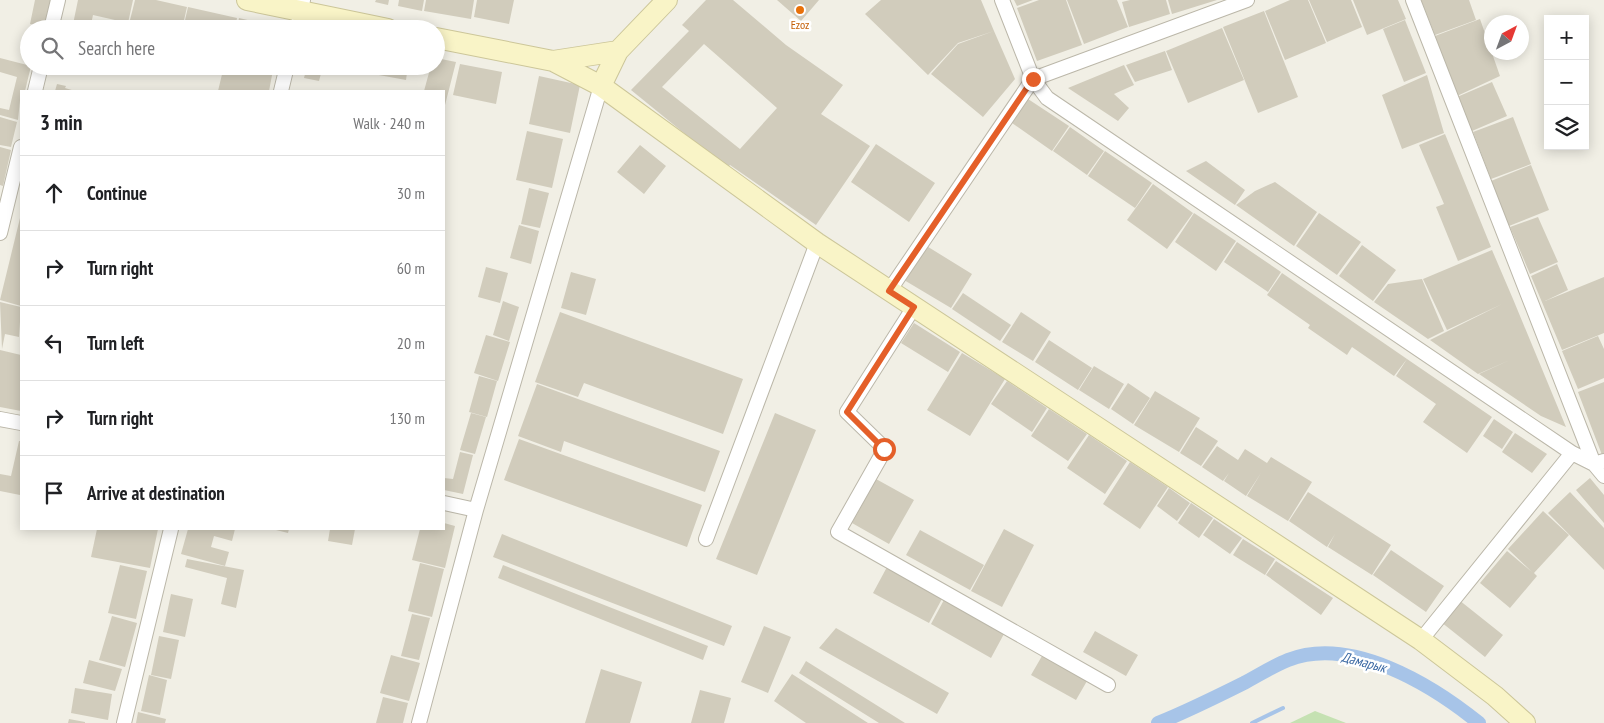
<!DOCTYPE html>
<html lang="en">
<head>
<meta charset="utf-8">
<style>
	:root { --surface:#fff; --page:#f2f2f2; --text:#202124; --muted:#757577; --line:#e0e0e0 }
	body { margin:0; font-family:"PT Sans Narrow",sans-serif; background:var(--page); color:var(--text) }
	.controls { position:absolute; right:15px; top:15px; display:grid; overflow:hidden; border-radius:0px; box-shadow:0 2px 12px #0003 }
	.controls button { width:45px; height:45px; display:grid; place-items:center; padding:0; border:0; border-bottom:1px solid var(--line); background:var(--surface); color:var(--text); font:25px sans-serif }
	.compass { position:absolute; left:1484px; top:15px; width:45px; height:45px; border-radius:50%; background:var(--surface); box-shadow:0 2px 12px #0003; rotate:41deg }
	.stop { position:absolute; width:15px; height:15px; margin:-11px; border:4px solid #e45f29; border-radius:50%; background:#fff }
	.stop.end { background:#e45f29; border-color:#fff; box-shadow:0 1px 5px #0008 }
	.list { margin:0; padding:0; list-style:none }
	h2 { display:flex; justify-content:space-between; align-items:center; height:65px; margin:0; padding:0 20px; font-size:21px }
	h2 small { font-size:16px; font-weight:400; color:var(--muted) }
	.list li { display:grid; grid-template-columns:32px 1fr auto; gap:15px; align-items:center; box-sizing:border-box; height:75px; padding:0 20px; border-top:1px solid var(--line) }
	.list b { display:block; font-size:19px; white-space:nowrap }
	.list em { font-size:16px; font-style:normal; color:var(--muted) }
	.icon { flex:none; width:28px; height:28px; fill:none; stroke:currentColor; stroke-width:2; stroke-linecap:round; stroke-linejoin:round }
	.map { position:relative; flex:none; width:1604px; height:723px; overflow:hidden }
	.search { position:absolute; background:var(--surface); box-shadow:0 2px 12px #0003; left:20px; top:20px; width:425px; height:55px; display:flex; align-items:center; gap:12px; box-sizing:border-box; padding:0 18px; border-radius:28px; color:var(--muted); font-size:19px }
	.panel { position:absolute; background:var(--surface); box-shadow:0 2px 12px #0003; left:20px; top:90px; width:425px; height:440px; border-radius:0px }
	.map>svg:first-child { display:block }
	.green { fill:#c5e1b2 }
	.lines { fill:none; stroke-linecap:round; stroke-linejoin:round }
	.stream { stroke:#a7c4e8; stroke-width:4 }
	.canal { stroke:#a7c4e8; stroke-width:14 }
	.building { fill:#d1ccbc; fill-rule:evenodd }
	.street-casing { stroke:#bbb7a9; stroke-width:16 }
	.secondary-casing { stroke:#ccc699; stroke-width:22 }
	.street { stroke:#fff; stroke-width:14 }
	.secondary { stroke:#f9f4c7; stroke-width:20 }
	.route { stroke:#e45f29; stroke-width:6 }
	.food-dot { fill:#e8710a; stroke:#fff; stroke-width:2 }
	.labels { text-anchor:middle; stroke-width:5; stroke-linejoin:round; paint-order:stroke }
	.food-label { font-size:12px; fill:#c56008; stroke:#fff }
	.water-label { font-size:14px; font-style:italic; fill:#3a68a3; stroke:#fff }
</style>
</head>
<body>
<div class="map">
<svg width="1604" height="723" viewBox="0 0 1604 723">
	<rect width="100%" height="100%" fill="#f1efe5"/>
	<!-- green -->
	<path class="green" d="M1315,711l31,12h-56z"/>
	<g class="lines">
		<!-- stream -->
		<path class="stream" d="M1252,723l31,-15"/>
		<!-- canal -->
		<path class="canal" d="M1158,723c30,-12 58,-26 86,-40 15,-8 29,-17 44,-23 63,-25 144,25 191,63"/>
	</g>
	<!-- building -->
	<path class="building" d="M35,0h17l-7,27 -15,-3z
		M78,0h55l-5,23 -35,-8 -3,14h-18z
		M135,0h21l31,7 -5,22h-29l-24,-5z
		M376,0h13l-1,5 -13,-3z
		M399,0h25l-2,11 -24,-5z
		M426,0h48l-3,19 -47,-8z
		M477,0h37l-5,24 -35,-7z
		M706,0h27l53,45 57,40 -22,29 49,32 -54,79 -86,-60 -3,3 -96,-78 58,-59 -7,-6zM704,44l73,64 -37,41 -78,-62z
		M777,0h42l-18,21z
		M881,0h100l13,31 -36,12 -30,32 -63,-61z
		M1014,0h19l-16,6z
		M1039,0h27l16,45 -45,16 -20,-53z
		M1067,0h50l11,27 -44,17z
		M1130,0h36l4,14 -41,13 -7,-25z
		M1168,0h49l-45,14z
		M1290,0h18l18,43 -41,17 -20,-49z
		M1309,0h42l11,27 -35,15z
		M1353,0h45l8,19 -39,16z
		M1421,0h48l7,20 -41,15z
		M188,7l49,11 -2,11h-52z
		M1264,11l34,86 -40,16 -35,-86z
		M239,18l43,10v1h-45z
		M1480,19l20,57 -43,20 -22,-60z
		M1405,20l21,53 -22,9 -21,-53z
		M1222,28l22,52 -56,23 -22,-52z
		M994,31l21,48 -32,38 -52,-43 27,-30z
		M1165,51l7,19 -37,12 -9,-17z
		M0,58l31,8 -6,25h-4l-3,29 -18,-5v-7l9,2 8,-33 -17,-5z
		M436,58l20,4 -12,47v-18h-20l6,-22 -11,-2 17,-1z
		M460,64l42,8 -6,32 -43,-9z
		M1124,65l10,20 -20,9 15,14 -11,13 -50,-33z
		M224,66h30l19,4 -4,21h-51z
		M307,66h16l-4,15 -15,-3z
		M358,66h50l-2,14 -49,-9z
		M1427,75l17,58 -42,16 -20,-54z
		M539,76l41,9 -10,48 -41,-9z
		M1492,82l15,34 -35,15 -15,-34z
		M57,84l9,2 -1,2 10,3h-20z
		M1028,99l41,27 -17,25 -40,-28z
		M0,117l17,5 -6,25 -11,-2z
		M1513,117l18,47 -40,15 -18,-47z
		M1070,127l34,24 -17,24 -34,-24z
		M527,131l36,8 -11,49 -36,-8z
		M1445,134l24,59 -13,5 13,-5 22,54 -33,14 -22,-54 8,-3 -25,-59z
		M876,144l59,39 -26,39 -58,-40z
		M640,145l26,21 -22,28 -27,-22z
		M0,147l11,3 -8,36 -3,-1z
		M1105,151l47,32 -17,25 -47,-32z
		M1206,161l39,29 -10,15 -49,-34z
		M1531,165l18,45 -40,16 -18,-45z
		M1275,182l42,30 -23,34 -58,-41 19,-14z
		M1153,184l40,29 -26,36 -40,-29z
		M529,188l20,5 -9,35 -19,-4z
		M1194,213l42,28 -20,30 -41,-29z
		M1319,213l42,29 -24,33 -41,-29z
		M21,214v92l-21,-6z
		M1538,217l20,45 -28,12 -20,-47z
		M519,225l20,6 -8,33 -21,-6z
		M1237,242l44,30 -13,20 -44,-30z
		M925,245l47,29 -21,34 -47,-28z
		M1362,245l34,25 -23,31 -34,-25z
		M1492,250l21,49 53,128 -25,-11 -62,-42 31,-14 -32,14 -48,-34 72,-36 -55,26 -24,-51z
		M1557,264l11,26 -23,11 59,-24v56l-42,17 -31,-74z
		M486,267l22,6 -8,30 -22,-6z
		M571,272l25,7 -10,36 -25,-7z
		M1282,273l125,86 -13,17 -42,-29 -5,8 -39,-27 2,-3 -43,-30z
		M1422,279l22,52 -16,8 -54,-37 14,-18z
		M963,293l48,32 -11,16 -48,-32z
		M503,301l16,6 -10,34 -16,-6z
		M0,302l21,5 -2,30 -14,-3 -3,15z
		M560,312l183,67 -20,55 -139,-51 -6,14 -43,-15z
		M1021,312l30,20 -18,29 -31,-19z
		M914,323l46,29 -12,20 -47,-29z
		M486,335l24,7 -12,39 -24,-8z
		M1598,336l6,13v29l-26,11 -16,-38z
		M1049,340l43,28 -14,22 -43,-28z
		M0,350l21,5v56l-21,-4z
		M962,353l43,26 -35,57 -43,-26z
		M1407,359l41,28 -7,9 7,-9 44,30 -25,36 -44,-31 13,-18 -40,-28z
		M1094,366l30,18 -15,25 -30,-19z
		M479,376l18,5 -10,36 -18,-5z
		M1007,381l40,27 -15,24 -41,-28z
		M1604,382v72l-2,1 -24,-63z
		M1128,383l22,15 -17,26 -22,-15z
		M537,384l183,67 -15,41 -141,-51 -3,11 -43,-16z
		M1155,391l45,27 -21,34 -45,-27z
		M1049,409l38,25 -19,27 -37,-25z
		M471,413l15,4 -11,37 -15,-4z
		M775,413l41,17 -59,145 -41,-16z
		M1494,419l19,13 -11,17 -19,-13z
		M1196,427l22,14 -17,25 -21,-13z
		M1515,433l32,21 -15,19 -30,-21z
		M1089,435l38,26 -22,33 -38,-26z
		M519,439l183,66 -15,42 -183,-67z
		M19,441h2l-1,54 -20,-4v-17l11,2z
		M1217,446l21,14 7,-11 22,14 4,-6 41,25 -24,39 -41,-25 14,-23 -15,23 -22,-15 5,-8 -6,8 -21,-14z
		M460,452l13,3 -10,39 -19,-4v-12l9,1z
		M1130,462l38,25 -28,42 -37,-25z
		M1590,478l14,17v28l-28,-33z
		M876,479l38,21 -25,44 -37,-21z
		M1169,488l21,15 -13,18 -20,-15z
		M1308,492l83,53 -19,30 -44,-28 7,-13 -8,13 -38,-26z
		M1570,492l34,36v42l-56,-57z
		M1191,503l22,15 -14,20 -21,-15z
		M1543,511l26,24 -35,38 3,3 -27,32 -30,-25 27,-32 25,21 -24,-23z
		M1214,519l28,19 -12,16 -27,-19z
		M444,523l11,3 -10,42 -33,-8 8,-31h24z
		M97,529h61l-8,39 -59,-11z
		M188,529h47l-3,12 -18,-5 -3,11 18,5 -4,14 -44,-12z
		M272,529h17l-1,4z
		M330,529h25l-3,16 -24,-4z
		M1004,529l30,16 -32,62 -31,-16z
		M920,530l64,35 -14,25 -64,-35z
		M502,534l230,92 -8,20 -231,-89z
		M1243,539l32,20 -10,16 -32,-20z
		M1391,550l53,36 -18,26 -53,-37z
		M187,559l57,11 -8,38 -15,-4 6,-26 -42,-11z
		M1276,561l57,37 -12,17 -55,-40z
		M420,563l24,6 -12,48 -24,-6z
		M120,565l27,6 -11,48 -28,-6z
		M503,565l205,81 -5,14 -205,-82z
		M887,567l56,30 -14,26 -56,-30z
		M171,594l22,5 -8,38 -22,-5z
		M945,598l60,34 -14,26 -60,-34z
		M1459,600l44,35 -18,22 -44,-35z
		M412,614l18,4 -11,42 -18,-4z
		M112,616l25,7 -12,44 -26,-7z
		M764,626l27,11 -23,56 -27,-11z
		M836,628l113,65 -12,21 -118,-66z
		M1095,631l43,24 -12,21 -43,-24z
		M159,636l20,4 -8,39 -20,-4z
		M391,655l29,8 -11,38 -29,-8z
		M1042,656l45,25 -11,19 -45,-25z
		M89,660l33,9 -7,22 -32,-8z
		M806,661l99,62h-26l-80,-50z
		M601,669l41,13 -12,41h-45z
		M792,674l76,49h-62l-32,-22z
		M149,675l18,5 -7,35 -19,-4z
		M75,688l37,6 -4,26 -37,-7z
		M700,690l31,8 -7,25h-33z
		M383,697l25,6 -5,20h-27z
		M138,712l28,7 -1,4h-29z
		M69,719l16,3v1h-17z"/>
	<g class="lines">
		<defs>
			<path id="street" d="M1002,0l31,79 14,19 525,355
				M1413,0l181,464 10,12
				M51,29l7,-29
				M297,29l6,-29
				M35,91l6,-25
				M281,91l6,-25
				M0,233l21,-86
				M889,291l144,-212 214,-79
				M914,307l-67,105 38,37 -47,83 270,153
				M0,419l21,4
				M444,503l32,7
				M706,539l111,-296
				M1421,640l151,-187 22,11 10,-3
				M124,723l47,-194
				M419,723l57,-213 125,-424"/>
			<path id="secondary" d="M247,0l141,29
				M436,38l117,23 48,25 17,-35 49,-51
				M553,61l65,-10
				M601,86l216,157 604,397 74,56 30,27"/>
		</defs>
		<!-- street casing -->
		<use href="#street" class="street-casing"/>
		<!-- secondary casing -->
		<use href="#secondary" class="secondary-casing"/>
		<!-- street -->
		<use href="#street" class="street"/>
		<!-- secondary -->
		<use href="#secondary" class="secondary"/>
	</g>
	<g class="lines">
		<!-- route -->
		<path class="route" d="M884,449l-37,-37 67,-105 -25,-16 144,-212"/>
	</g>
	<!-- markers -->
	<circle class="food-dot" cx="800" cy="10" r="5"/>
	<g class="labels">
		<!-- food labels -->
		<g class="food-label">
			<text x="800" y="29">Ezoz</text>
		</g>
		<!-- water labels -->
		<g class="water-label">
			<text transform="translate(1364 662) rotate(15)" y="5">Дамарык</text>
		</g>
	</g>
</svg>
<div class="controls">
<button>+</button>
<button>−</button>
<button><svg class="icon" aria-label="layers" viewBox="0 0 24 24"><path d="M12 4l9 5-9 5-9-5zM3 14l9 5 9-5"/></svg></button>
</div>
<svg class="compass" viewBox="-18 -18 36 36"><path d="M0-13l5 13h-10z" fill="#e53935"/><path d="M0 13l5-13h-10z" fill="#757577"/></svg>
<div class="stop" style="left:884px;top:449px"></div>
<div class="stop end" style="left:1033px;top:79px"></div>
<div class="search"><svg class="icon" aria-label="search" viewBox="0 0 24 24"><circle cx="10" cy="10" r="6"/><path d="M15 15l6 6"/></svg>Search here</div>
<section class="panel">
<h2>3 min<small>Walk · 240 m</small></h2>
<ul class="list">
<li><svg class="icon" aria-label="ahead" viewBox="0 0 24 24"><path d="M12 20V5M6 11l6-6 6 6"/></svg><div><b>Continue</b></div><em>30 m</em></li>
<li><svg class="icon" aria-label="right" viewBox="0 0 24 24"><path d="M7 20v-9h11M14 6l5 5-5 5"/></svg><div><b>Turn right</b></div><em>60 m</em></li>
<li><svg class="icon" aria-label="left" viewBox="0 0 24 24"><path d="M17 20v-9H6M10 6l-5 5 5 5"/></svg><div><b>Turn left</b></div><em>20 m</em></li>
<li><svg class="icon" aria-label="right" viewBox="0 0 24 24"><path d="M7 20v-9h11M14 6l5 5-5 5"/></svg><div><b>Turn right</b></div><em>130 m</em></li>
<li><svg class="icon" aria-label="arrive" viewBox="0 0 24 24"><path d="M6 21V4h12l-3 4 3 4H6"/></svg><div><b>Arrive at destination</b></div></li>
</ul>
</section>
</div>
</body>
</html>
